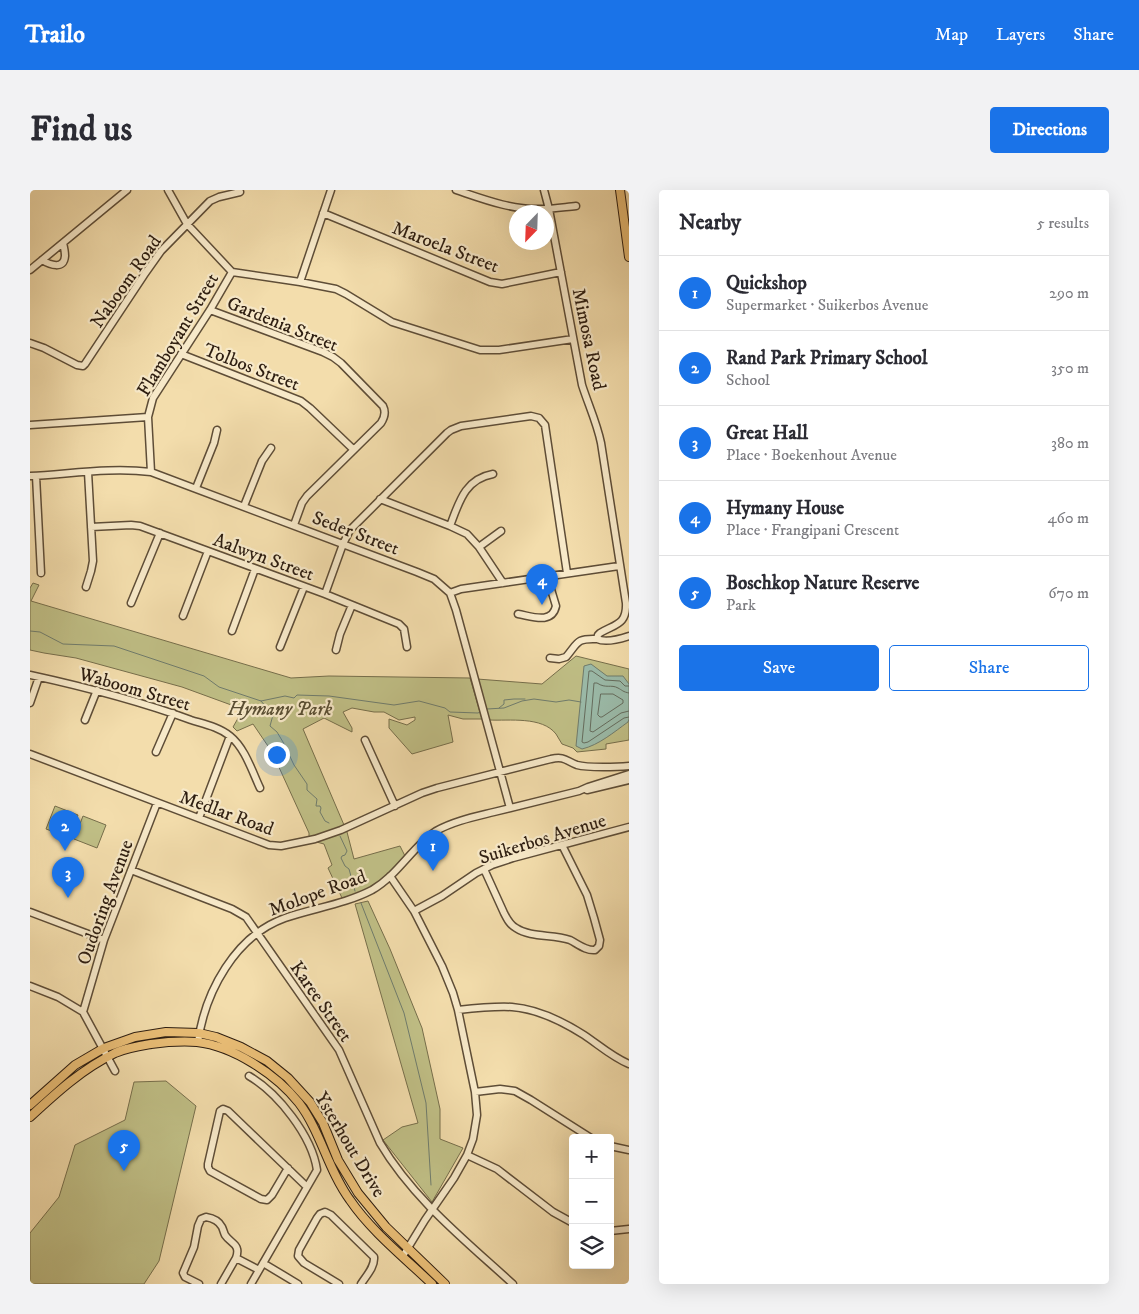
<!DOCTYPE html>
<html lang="en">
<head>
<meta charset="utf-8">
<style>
	:root { --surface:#fff; --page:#f2f2f3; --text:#2b2b33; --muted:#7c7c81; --line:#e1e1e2; --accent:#1a73e8 }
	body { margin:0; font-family:"IM FELL DW Pica",serif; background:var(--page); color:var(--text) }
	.controls { position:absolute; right:15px; bottom:15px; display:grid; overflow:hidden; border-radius:5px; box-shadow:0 5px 20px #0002 }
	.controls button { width:45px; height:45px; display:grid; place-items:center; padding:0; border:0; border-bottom:1px solid var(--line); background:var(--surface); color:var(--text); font:25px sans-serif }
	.compass { position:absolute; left:479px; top:15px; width:45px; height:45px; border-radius:50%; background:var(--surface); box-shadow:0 5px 20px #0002; rotate:203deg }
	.you { position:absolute; left:246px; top:564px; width:18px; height:18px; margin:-12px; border:4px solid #fff; border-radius:50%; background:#1a73e8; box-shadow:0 0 0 8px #1a73e833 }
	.badge { display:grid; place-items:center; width:32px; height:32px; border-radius:50%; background:var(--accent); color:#fff; font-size:16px; font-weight:700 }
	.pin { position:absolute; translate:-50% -41px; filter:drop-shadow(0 1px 2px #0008) }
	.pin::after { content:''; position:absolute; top:26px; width:18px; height:15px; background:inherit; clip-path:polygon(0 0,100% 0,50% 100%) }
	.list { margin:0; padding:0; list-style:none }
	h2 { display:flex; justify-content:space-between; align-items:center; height:65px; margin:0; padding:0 20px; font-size:21px }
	h2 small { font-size:16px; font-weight:400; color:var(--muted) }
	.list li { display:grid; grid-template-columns:32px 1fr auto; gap:15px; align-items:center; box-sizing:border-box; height:75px; padding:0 20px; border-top:1px solid var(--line) }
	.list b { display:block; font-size:19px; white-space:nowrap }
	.list p { margin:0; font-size:16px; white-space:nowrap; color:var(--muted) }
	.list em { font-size:16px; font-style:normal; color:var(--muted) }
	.actions { display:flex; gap:10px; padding:15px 20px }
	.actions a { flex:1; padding:11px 0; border:1px solid var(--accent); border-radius:5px; text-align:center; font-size:18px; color:var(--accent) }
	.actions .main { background:var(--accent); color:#fff }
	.icon { flex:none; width:28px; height:28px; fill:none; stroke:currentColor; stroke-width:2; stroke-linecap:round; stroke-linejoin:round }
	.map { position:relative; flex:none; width:599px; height:1094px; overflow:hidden; border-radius:5px }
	header { display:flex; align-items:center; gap:30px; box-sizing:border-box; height:70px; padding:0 25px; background:var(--accent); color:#fff }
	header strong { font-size:24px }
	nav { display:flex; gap:28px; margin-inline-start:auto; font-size:18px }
	.intro { display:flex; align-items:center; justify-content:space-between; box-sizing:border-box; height:120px; padding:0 30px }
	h1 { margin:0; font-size:35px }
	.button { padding:12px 22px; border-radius:5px; background:var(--accent); color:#fff; font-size:18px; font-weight:700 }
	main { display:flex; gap:30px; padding:0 30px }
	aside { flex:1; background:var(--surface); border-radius:5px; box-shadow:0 5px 20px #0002 }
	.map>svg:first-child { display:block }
	.green { fill:#c0bf86; stroke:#766e4b }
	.water { fill:#9bbcab; stroke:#6f7c6d }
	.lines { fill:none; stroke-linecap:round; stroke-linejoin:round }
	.shore { stroke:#646c5e; stroke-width:1 }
	.stream { stroke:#6f7c6d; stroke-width:1 }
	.minor-casing { stroke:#5e4d37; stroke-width:9 }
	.major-casing { stroke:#2d1d10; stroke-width:10 }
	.minor { stroke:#f7e9c9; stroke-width:6 }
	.major { stroke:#eabe76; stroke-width:8 }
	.labels { text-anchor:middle; stroke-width:4.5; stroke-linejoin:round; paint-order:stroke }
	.street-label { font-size:19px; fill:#2d1d10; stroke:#f7e9c9 }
	.park-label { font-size:19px; font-style:italic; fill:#594e33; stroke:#f7e9c9 }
</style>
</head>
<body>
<header>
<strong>Trailo</strong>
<nav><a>Map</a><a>Layers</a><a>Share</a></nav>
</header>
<div class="intro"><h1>Find us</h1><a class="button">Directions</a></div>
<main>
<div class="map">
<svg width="599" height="1094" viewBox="0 0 599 1094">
	<rect width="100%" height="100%" fill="#f3ddac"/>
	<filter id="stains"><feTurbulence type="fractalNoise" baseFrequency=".004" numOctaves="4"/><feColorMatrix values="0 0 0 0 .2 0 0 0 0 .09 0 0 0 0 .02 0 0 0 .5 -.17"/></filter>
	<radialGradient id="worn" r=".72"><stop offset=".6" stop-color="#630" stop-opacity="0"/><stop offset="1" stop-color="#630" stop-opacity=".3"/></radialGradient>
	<!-- green -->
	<path class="green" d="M3,393l6,2 -8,16 260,77 38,-2 141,2 12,41h-19l-15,-4 5,27 -41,12 -23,-26v-9l18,6 8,-5v-3l-16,3 -15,-8h-10l-22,-4 -9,4 9,16v4l-28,-14 -21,11 44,103 7,27 46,-13 5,10c-20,22 -33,35 -63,42l-14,-30 4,-3 -8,-21 -15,-4v-7l-37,-81 -19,-28 -16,7 -4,-4 8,-14 -7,-7 -52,-19 -106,-29 -32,-5 -14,-3v-62z
		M546,466l53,13v71l-23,4v5l-29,3 -4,-4 -11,-4c-2,-3 -4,-7 -6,-10 -14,-18 -47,-13 -67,-14l-12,-41 65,5z
		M25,616l23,9 -9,23 -11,-4 8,-21 -9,20 -11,-4z
		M53,626l23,9 -9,23 -23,-9z
		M338,711l22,48 32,79 18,81v30l23,9 -31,54 -49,-62 19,-13 16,-4 -63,-219z
		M136,891l30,25 -37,155 -15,23h-114v-51l29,-36 16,-52 50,-25 9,-38z"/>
	<!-- water -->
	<path class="water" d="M561,474l16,12h16l6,8v35l-1,3c-14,10 -29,23 -46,27l-6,-3 8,-80z"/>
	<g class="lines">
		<!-- shore -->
		<path class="shore" d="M599,496h-4l-5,-5 -15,-1 -13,-9h-3l-7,71 2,1 4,-1 36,-24 5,-1
			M599,503c-6,-1 -7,-3 -11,-5 -7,-4 -12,1 -21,-5h-3l-4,48 3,1 28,-19 8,-2
			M571,504h12l10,6v3l-21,14h-2l-2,-2z"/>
		<!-- stream -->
		<path class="stream" d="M0,441l10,1 23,12 51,2 90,30 15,11 42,14 24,-5 9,2 3,-3 32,1 65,9 25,-4 26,7 5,4 28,1 2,-1
			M231,511l12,14 -3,11 7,6 6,10 11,23 13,19v6l10,9 -1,7h4l1,2 -1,4 5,9 4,2
			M469,518l5,-4v-4l10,-1h11
			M457,519l17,-1 18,-7 12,-2 22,3 13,-2 12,2
			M310,646l7,15 -2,4 -3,1 -1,2 4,8 4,3 6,22
			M331,713l43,110 22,90 5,82"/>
		<defs>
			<path id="minor" d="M138,0l19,34 45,48
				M426,0c27,9 55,20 85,19 12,0 24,-2 35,-3
				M514,0l5,19 33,176c6,19 15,38 19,58l25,160c1,22 -11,21 -26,30l-2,2 -1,4c9,4 23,0 32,-3
				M293,23l167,69 12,2 59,-12
				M12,70c8,5 22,10 23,-4 0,-4 -1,-9 -2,-13
				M0,80l97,-80
				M202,82l68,10 36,7 10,5 46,28 88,28h19l74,-11
				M270,92l31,-92
				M180,120l113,42 10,5 8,6 42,43c3,6 2,11 -2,17l-74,73 -5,7 -8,22
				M0,153l14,5 33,17 6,1 2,-2 59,-89 17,-24 49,-50 9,-4 21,-5
				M151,164l120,47 9,7 44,42
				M0,235l118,-8
				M121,282l-3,-55 5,-19 57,-88 22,-38
				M0,286c40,-2 81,-9 121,-4l266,100 17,7 16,14 6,17 54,198
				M6,286l5,97
				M166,298l18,-45 3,-13
				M350,309l70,27 17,8 12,13 24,36
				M214,316l18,-45 9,-13
				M420,336c9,-24 15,-47 43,-52
				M61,337l40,-2 9,1 185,68 74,30 5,5 3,18
				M449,357l22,-16
				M56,397l5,-16 2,-10 -5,-89
				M420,403l11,-4 158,-23
				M295,404l18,-50 7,-14 97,-97 4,-3 10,-4 70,-10 8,2 6,7 22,148
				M101,413l29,-70
				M488,424c13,2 34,11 38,-8l-9,-30
				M153,426l25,-65
				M202,441l23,-62
				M250,457l24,-60
				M306,460l4,-16 12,-29
				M520,468l9,1 7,-2c12,-14 10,-19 31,-18
				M0,485c55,12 109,26 161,45 13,4 28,7 39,16 15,12 22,35 30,52
				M0,513l9,-26
				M55,530l12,-30
				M335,550l30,66
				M126,562l17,-39
				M0,564l239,91 12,1 34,-7 26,-9 81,-37 15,-5 114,-29c14,-3 15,2 26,6 11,3 41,2 52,1
				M557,600l42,-10
				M169,628l31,-82
				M454,679l20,44c3,6 6,12 12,15 15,10 37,6 54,12 8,4 16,11 25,10l4,-4 1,-6 -6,-22 -7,-23 -25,-50
				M101,680l101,39 14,8 93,133 41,93c33,56 86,98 133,141
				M360,686l24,35 28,55 11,27 5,17 17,82 2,23 -4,24 -6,16 -13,23 -29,42 -22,36
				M384,721l28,-15 34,-23 16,-8 21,-7 116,-31
				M0,722l74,28
				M0,796l28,11 25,15 32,59
				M428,820c18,-2 36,-4 54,-3 26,2 50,14 72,28 15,10 28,22 45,29
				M53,822l21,-72 53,-137
				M168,852c7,-50 37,-106 87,-124 29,-10 60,-14 87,-28 26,-15 40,-43 64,-59 18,-10 38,-14 58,-19 28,-7 56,-14 85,-21l9,-4 41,-13
				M219,886c29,17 63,60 68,94l-66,114
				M445,902l25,-3 15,2 16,9 60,38
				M580,956l19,4
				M437,965l30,14 56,43 20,11
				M258,978l-16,27 -5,5 -6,-1 -51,-28 -2,-4v-3l12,-53 3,-2 5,2 78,75
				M580,1041l19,-2
				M233,1073l35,21
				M169,1094l-14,-7 -2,-4 11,-26 4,-21 3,-7 5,-2c6,1 13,4 16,10 1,2 2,6 3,8 6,9 16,9 11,23l23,12
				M191,1094l15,-26
				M309,1094l-35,-21 -6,-7 1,-6 18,-32 3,-4 5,-2 6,3 43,42c1,10 -8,19 -13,27"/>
			<path id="major" d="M590,0l9,67
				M0,915l45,-40 29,-17 31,-11 31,-5 33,1 17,4 25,10 26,14 21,17 22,24 13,21 15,37 20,33 28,34 59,57
				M0,927c26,-24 52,-48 85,-64 11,-5 24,-7 36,-9 15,-2 31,-3 46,-2 36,4 79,32 102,61 22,29 29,67 51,97 21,31 55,58 82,84"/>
		</defs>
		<!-- minor casing -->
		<use href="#minor" class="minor-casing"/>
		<!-- major casing -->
		<use href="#major" class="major-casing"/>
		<!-- minor -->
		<use href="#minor" class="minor"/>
		<!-- major -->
		<use href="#major" class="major"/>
	</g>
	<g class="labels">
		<!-- street labels -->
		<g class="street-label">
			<text transform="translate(416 56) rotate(21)" y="7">Maroela Street</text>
			<text transform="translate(95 91) rotate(-55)" y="7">Naboom Road</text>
			<text transform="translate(253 133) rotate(22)" y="7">Gardenia Street</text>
			<text transform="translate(147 144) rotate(-59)" y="7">Flamboyant Street</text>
			<text transform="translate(560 149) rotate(78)" y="7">Mimosa Road</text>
			<text transform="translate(222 176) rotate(21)" y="7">Tolbos Street</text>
			<text transform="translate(326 342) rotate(21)" y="7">Seder Street</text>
			<text transform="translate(234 366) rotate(20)" y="7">Aalwyn Street</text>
			<text transform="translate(105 498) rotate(16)" y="7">Waboom Street</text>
			<text transform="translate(197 622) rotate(20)" y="7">Medlar Road</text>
			<text transform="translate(512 648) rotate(-17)" y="7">Suikerbos Avenue</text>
			<text transform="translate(287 702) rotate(-20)" y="7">Molope Road</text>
			<text transform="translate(74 712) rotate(-70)" y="7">Oudoring Avenue</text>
			<text transform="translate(292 811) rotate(55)" y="7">Karee Street</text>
			<text transform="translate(321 954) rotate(59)" y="7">Ysterhout Drive</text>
		</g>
		<!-- park labels -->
		<g class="park-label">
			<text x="250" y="525">Hymany Park</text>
		</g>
	</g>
	<rect width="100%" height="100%" filter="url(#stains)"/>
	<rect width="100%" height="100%" fill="url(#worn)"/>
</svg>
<div class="controls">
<button>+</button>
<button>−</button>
<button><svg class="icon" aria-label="layers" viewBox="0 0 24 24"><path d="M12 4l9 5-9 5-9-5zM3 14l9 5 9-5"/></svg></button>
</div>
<svg class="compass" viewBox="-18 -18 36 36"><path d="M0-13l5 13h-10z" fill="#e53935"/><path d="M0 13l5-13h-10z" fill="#7c7c81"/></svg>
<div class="you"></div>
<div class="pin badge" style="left:403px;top:681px">1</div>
<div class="pin badge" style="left:35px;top:661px">2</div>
<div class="pin badge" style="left:38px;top:708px">3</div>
<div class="pin badge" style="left:512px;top:415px">4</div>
<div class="pin badge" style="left:94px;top:981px">5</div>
</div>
<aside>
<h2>Nearby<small>5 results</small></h2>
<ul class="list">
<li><span class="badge">1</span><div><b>Quickshop</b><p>Supermarket · Suikerbos Avenue</p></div><em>290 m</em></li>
<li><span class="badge">2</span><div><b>Rand Park Primary School</b><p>School</p></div><em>350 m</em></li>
<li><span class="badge">3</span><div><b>Great Hall</b><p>Place · Boekenhout Avenue</p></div><em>380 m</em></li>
<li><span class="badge">4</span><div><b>Hymany House</b><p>Place · Frangipani Crescent</p></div><em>460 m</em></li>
<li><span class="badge">5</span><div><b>Boschkop Nature Reserve</b><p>Park</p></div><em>670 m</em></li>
</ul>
<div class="actions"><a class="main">Save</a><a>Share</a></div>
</aside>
</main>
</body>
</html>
